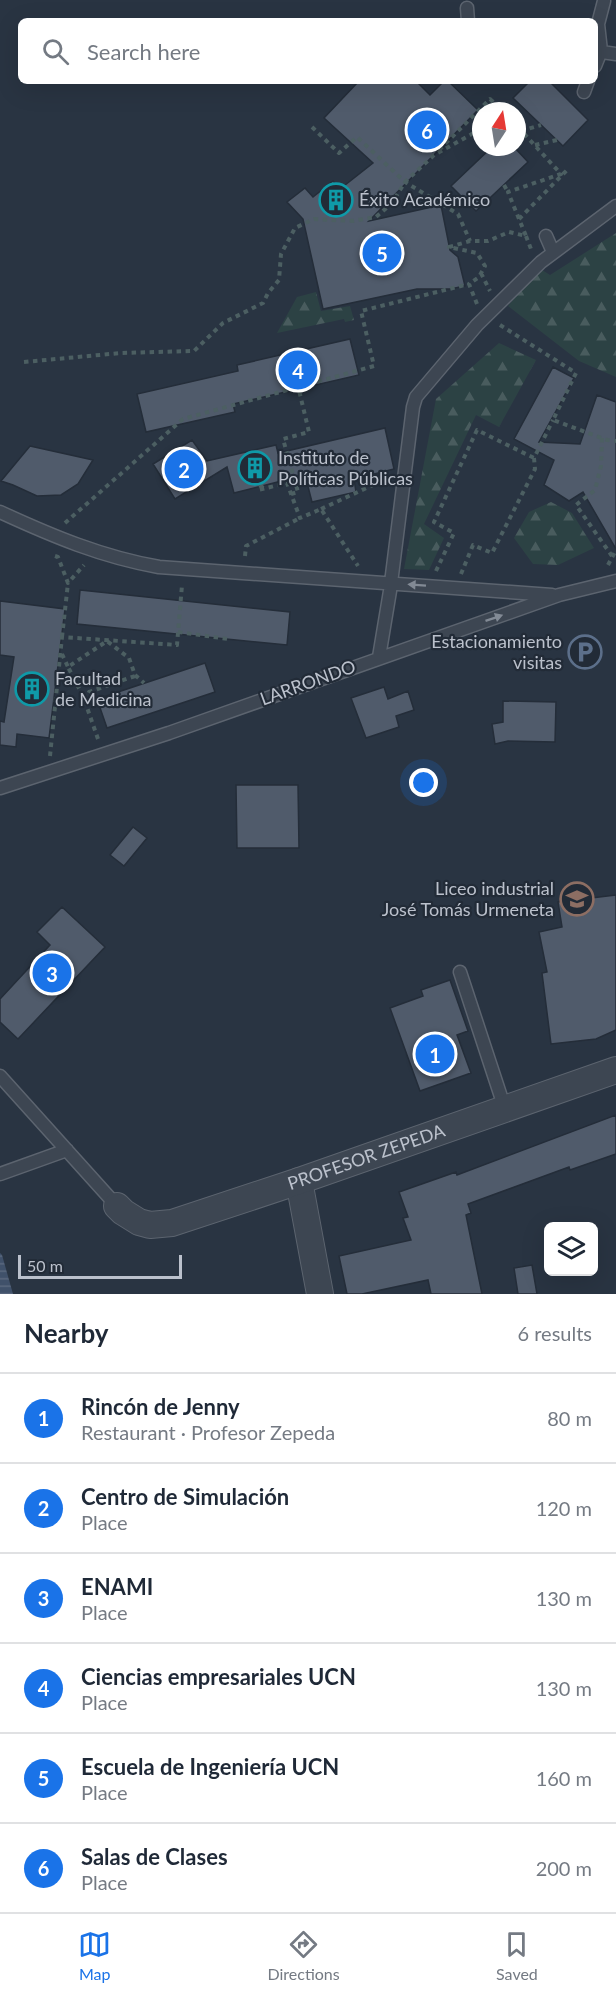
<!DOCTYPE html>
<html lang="en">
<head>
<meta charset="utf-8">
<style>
	:root { --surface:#fff; --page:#f2f2f3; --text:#1f2937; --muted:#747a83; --line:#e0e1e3; --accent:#1a73e8 }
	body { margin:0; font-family:Lato,sans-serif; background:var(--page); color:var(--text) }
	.controls { position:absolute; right:18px; bottom:18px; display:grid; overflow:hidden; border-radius:9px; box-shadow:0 6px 24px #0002 }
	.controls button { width:54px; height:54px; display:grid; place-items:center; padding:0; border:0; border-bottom:2px solid var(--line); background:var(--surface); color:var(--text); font:30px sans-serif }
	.compass { position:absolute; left:472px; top:102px; width:54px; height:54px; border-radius:50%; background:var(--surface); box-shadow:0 6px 24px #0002; rotate:12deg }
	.scale { position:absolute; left:18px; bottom:15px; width:164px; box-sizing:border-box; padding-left:6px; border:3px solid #bbc1cc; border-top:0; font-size:16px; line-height:21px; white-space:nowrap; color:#bbc1cc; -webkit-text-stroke:4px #222b37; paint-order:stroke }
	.you { position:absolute; left:424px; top:783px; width:21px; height:21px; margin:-15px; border:4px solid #fff; border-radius:50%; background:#1a73e8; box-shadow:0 0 0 9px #1a73e833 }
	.badge { display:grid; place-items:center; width:39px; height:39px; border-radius:50%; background:var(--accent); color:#fff; font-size:20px; font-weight:700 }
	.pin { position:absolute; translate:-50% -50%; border:3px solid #fff; box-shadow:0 2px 6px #0006 }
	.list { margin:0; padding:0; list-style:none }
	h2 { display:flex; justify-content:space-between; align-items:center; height:78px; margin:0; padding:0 24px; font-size:26px }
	h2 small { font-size:20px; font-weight:400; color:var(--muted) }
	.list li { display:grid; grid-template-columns:39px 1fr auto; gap:18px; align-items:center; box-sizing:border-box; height:90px; padding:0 24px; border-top:2px solid var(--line) }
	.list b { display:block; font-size:22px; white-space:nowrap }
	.list p { margin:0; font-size:20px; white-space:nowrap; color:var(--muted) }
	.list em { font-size:20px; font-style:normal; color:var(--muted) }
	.icon { flex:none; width:33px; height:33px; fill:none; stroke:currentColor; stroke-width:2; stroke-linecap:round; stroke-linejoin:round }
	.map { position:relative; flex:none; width:616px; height:1294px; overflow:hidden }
	.search { position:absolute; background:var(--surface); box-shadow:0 6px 24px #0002; left:18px; right:18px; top:18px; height:66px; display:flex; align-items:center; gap:15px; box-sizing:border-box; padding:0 21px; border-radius:9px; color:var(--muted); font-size:22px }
	.sheet { height:618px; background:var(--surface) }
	nav { display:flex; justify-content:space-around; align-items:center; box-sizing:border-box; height:84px; border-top:2px solid var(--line); background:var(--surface); font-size:16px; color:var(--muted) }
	nav a { display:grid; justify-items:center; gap:3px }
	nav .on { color:var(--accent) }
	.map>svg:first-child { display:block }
	.forest { fill:url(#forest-firs) }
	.water { fill:url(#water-rules) }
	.building { fill:#505b6b; stroke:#242d39; stroke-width:1.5 }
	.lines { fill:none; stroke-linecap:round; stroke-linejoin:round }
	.service-casing { stroke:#5c646f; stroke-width:15 }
	.minor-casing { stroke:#5c646f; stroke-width:28 }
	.path { stroke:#4c5f62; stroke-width:4; stroke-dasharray:4.5 4.5; stroke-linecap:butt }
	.service { stroke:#3d4652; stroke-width:12 }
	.minor { stroke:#3d4652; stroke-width:26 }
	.oneway { fill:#828a95 }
	.labels { text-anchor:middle; stroke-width:4.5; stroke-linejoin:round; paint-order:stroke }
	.poi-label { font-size:18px; fill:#bbc1cc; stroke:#222b37; text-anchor:start }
	.street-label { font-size:18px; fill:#bbc1cc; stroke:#222b37 }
</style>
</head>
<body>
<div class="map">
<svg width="616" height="1294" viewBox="0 0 616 1294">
	<defs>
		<pattern id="forest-firs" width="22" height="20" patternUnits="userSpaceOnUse" patternTransform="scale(1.5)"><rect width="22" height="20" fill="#2c4244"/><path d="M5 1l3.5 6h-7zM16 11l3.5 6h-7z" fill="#495c5e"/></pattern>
		<pattern id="water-rules" width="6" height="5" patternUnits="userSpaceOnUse" patternTransform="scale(1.5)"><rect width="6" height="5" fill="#40516a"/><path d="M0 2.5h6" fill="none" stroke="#5a687e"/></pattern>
	</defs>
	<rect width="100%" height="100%" fill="#293442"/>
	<!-- forest -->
	<path class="forest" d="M616,233v144l-37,-16 -71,-55 31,-38 11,7z
		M316,292l5,19 29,-5 4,14 -9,2 -1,-3 -67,14 20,-36z
		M499,343l37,17 -37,67 -23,-12 -52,109 20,14 -15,32 -25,-1 32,-170z
		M551,502l21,11 22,35 -36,17 -25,-1 -19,-26 15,-26z"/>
	<!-- water -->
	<path class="water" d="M0,1253l2,2 11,39h-13z"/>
	<!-- building -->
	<path class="building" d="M359,81h57l14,14 14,-14h4l30,29 -109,111 72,-16 9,45 8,7 7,29 -15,3h-33l-94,20 -20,-90 -16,-17 18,-14 8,9 20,-16 7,8 33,-26 -49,-45z
		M530,81h19l39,39 -25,26 -50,-48z
		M492,147h22l14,15 -52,49 -25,-25z
		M350,339l9,36 -126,29 2,8 -89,20 -9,-38 101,-23 -1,-6z
		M553,367l21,11 -35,64 41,2 17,-49 19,7v147l-33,-57 -14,9 -25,-16 10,-25 -40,-21z
		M385,428l9,41 -40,10 2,13 -44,10 -7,-27 -71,18 -7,-26 -52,32 -22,-35 39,-24 15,21 69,-16 2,8z
		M30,446l63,14 -15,24 -17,11 -24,1 -24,-11 -12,-4z
		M80,590l210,22 -3,33 -210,-21z
		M0,601l65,8 -16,129 -32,-4 -1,13 -16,-2v-24l4,1 10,-65 -14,-2z
		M205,663l10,29 -108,36 -10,-29z
		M384,687l4,12 20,-8 6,19 -18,6 3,11 -33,11 -15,-40z
		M503,701l53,1 -1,40 -47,-1 -13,3 -3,-20 11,-2z
		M236,785h62l1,63h-62z
		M133,827l14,11 -23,28 -14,-11z
		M616,895v135l-20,9 -45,5 -9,-71 5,-1 -8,-40 23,-5 -4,-25z
		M62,907l43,40 -87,92 -18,-17v-23l50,-54 -13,-13z
		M450,980l18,51 -11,4 14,38 -51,18 -30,-83 33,-12 -2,-6z
		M616,1115v39l-46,16 -1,-3 -101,37 3,9 -5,2 16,79h-51l-3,-14 -66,14h-15l-8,-38 72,-16 -8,-22 5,-1 -9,-25 57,-20 1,3z
		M532,1265l5,29h-19l-4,-26z"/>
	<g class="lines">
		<defs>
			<path id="service" d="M467,8l1,13
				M595,51l21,3
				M595,66l6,-15 -3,-27 6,-23
				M584,92l4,-11
				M546,236l7,16
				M0,512c52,24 102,45 159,55l393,28
				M379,657l11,-66 23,-184 3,-10 61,-72 64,-63 75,-56
				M0,788l169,-55 390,-138 57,-14
				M460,972l45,137
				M0,1076l117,130
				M0,1174l67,-24"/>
			<g id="minor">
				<path d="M299,1181l21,113"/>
				<path id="s1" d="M117,1206l6,6 16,10 11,3 22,-2 127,-42 317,-111"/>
			</g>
		</defs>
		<!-- service casing -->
		<use href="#service" class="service-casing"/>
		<!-- minor casing -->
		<use href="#minor" class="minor-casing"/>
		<!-- path -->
		<path class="path" d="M312,127l27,26 18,-16 48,45 53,32 12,27
			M521,131l20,-6
			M535,145l22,-5
			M439,150l51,-51 13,12
			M504,185l4,7
			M519,219l50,-51
			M526,236l5,13
			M481,273l9,18
			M477,304l-8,-20 10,-7 6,-11 -8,-13 -28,-6 21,-6h18l21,-9 17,4 -18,-44 53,-18 -44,-48
			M500,325l76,48 -23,47 54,20 9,1
			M24,362l97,-9 73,-2 29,-28 40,-20 5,-10 11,-13 2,-26 14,-26 19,-9 39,2 23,-4 16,-14 13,-21 29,-27 47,-26
			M602,438l-1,28 -6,24 -19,15 36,51
			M263,485l-5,5 29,-7 13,35 21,-9 37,57
			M291,494l7,-2 -15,-53 26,-7 -11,-46
			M321,509l67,-31
			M65,523l118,-104 191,-53 -13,-55 108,-27
			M55,556l3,1 10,26 16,-18
			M245,556l1,-10 54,-28
			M608,565l8,-15
			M436,571l18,-38 -20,-11 43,-92 57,28
			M461,574l12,-29 19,8 43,-84 -1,-11 19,-38
			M178,632l50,7
			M62,637l6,-54
			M62,654l6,13
			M85,701l4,-9 46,-16
			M98,739l-15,-43 -15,-29 39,-26 22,17 6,17 9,8
			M50,756l12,-119 115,8 5,-60"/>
		<!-- service -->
		<use href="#service" class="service"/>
		<!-- minor -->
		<use href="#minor" class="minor"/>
	</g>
	<!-- one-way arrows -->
	<defs><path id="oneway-solid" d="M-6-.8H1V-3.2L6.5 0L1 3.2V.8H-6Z" transform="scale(1.5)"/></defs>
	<g class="oneway">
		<use href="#oneway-solid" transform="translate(417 585) rotate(-176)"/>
		<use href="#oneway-solid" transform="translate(494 618) rotate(-19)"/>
	</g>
	<!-- icons -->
	<defs>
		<symbol id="building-ring" viewBox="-11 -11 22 22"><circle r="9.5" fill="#222b37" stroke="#0f9aa8" stroke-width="1.5"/><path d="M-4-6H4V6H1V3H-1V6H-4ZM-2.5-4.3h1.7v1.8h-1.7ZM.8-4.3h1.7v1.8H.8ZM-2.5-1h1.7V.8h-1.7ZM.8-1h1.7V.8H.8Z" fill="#0f9aa8"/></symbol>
		<symbol id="parking-ring" viewBox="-11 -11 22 22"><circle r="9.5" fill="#222b37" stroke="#5c6f8a" stroke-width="1.5"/><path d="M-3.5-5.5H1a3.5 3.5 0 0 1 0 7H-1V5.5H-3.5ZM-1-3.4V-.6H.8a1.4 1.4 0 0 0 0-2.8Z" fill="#5c6f8a"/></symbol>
		<symbol id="school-ring" viewBox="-11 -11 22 22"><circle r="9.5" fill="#222b37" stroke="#8d6e63" stroke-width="1.5"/><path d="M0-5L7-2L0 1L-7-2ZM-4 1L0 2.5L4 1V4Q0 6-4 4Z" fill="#8d6e63"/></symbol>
	</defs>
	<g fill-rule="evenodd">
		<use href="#building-ring" x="317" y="181" width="38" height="38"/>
		<use href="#building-ring" x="236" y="449" width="38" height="38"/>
		<use href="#parking-ring" x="566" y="633" width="38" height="38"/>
		<use href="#building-ring" x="13" y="670" width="38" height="38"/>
		<use href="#school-ring" x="558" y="880" width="38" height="38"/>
	</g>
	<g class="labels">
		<!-- poi labels -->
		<g class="poi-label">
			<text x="359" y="206">Éxito Académico</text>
			<text x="278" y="464">Instituto de<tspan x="278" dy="21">Políticas Públicas</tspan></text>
			<text x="562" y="648" text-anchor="end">Estacionamiento<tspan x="562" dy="21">visitas</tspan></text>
			<text x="55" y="685">Facultad<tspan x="55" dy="21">de Medicina</tspan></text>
			<text x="554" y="895" text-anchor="end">Liceo industrial<tspan x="554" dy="21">José Tomás Urmeneta</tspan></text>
		</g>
		<!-- street labels -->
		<g class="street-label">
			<text transform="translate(308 683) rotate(-20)" y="6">LARRONDO</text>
			<text dy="6" stroke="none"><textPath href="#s1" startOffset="266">PROFESOR ZEPEDA</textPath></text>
		</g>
	</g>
</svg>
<div class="controls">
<button><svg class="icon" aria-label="layers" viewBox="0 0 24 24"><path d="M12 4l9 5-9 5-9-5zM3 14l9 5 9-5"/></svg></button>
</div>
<svg class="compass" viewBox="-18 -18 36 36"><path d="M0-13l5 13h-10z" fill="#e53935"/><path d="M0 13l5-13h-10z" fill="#747a83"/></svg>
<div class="scale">50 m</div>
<div class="you"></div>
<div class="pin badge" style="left:435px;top:1054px">1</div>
<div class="pin badge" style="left:184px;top:469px">2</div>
<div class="pin badge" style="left:52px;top:973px">3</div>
<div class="pin badge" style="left:298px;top:370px">4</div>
<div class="pin badge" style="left:382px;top:253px">5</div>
<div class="pin badge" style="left:427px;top:130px">6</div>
<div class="search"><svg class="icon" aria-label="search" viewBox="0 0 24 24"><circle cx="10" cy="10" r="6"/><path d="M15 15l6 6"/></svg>Search here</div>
</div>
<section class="sheet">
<h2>Nearby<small>6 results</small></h2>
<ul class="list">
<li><span class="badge">1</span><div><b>Rincón de Jenny</b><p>Restaurant · Profesor Zepeda</p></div><em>80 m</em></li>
<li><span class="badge">2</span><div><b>Centro de Simulación</b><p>Place</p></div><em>120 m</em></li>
<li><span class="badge">3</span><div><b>ENAMI</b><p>Place</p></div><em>130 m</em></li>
<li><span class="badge">4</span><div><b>Ciencias empresariales UCN</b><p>Place</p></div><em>130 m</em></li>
<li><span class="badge">5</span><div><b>Escuela de Ingeniería UCN</b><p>Place</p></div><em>160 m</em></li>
<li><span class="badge">6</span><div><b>Salas de Clases</b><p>Place</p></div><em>200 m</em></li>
</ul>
</section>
<nav>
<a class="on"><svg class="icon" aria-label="map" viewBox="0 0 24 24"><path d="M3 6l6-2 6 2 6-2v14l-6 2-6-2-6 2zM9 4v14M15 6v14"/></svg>Map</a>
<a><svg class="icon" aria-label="directions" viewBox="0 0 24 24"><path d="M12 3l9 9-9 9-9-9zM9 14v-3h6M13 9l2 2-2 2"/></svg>Directions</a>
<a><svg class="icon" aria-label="saved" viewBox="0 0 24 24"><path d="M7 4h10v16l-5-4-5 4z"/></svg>Saved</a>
</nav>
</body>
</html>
